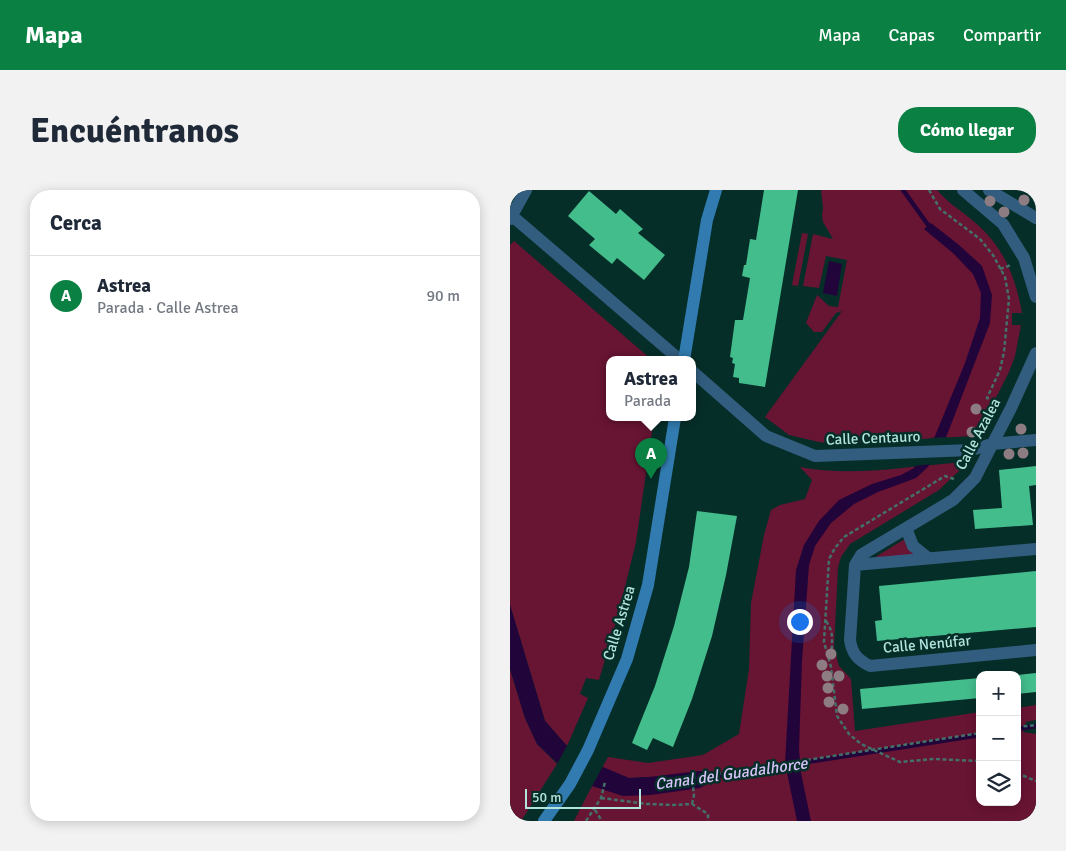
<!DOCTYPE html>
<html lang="es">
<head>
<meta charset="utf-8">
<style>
	:root { --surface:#fff; --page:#f2f2f3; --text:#1f2937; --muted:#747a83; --line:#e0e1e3; --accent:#0b8043 }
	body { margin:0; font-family:Signika,sans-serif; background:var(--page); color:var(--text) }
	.controls { position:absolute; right:15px; bottom:15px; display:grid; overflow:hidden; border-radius:10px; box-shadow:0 2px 12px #0003 }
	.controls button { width:45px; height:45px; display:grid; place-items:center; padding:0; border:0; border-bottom:1px solid var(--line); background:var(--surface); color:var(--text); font:25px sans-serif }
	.scale { position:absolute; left:15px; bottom:12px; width:116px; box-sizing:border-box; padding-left:5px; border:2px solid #b0e4dc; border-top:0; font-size:14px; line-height:18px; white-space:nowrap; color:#b0e4dc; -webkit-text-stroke:4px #062e29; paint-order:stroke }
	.you { position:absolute; left:289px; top:431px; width:18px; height:18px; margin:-12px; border:4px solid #fff; border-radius:50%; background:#1a73e8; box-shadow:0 0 0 8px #1a73e833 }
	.badge { display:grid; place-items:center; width:32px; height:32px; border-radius:50%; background:var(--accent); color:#fff; font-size:16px; font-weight:700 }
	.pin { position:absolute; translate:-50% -41px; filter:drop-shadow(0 1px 2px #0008) }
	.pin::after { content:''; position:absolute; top:26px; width:18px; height:15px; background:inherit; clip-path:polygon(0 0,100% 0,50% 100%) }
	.popup { position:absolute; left:96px; top:166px; width:90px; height:65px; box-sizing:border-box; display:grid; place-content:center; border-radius:10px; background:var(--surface); filter:drop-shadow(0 1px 4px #0005); font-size:16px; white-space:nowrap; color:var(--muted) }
	.popup b { font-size:19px; color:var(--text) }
	.popup::after { content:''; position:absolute; left:50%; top:100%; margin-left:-10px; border:10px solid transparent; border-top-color:var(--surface) }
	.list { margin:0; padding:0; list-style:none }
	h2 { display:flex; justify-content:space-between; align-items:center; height:65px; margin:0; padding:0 20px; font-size:21px }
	h2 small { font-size:16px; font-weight:400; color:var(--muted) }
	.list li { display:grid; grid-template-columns:32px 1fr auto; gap:15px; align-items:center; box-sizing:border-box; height:80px; padding:0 20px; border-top:1px solid var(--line) }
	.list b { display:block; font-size:19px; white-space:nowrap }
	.list p { margin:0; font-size:16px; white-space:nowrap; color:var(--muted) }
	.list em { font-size:16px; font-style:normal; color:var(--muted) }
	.icon { flex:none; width:28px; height:28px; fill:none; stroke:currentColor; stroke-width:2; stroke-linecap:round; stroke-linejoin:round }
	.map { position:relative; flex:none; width:526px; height:631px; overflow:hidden; border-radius:20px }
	header { display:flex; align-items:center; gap:30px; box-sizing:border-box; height:70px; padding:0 25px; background:var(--accent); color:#fff }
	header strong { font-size:24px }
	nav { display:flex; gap:28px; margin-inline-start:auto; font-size:18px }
	.intro { display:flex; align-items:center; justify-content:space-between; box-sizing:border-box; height:120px; padding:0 30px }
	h1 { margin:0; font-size:35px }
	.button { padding:12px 22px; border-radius:20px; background:var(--accent); color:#fff; font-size:18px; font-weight:700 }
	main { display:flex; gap:30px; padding:0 30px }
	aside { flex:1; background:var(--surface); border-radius:20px; box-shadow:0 2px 12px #0003 }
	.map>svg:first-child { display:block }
	.green { fill:#681433 }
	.water { fill:#21043a }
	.pier { fill:#062e29 }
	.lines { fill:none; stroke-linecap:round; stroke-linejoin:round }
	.stream { stroke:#21043a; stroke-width:4.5 }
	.building { fill:#44bd8d }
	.path { stroke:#44706a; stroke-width:2.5; stroke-dasharray:4 2.5; stroke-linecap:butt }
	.street { stroke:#325d7f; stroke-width:12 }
	.secondary { stroke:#317bb0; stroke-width:12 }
	.path-bridge { stroke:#44706a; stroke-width:2.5; stroke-dasharray:4 2.5; stroke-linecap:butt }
	.tree { fill:#8d7c82 }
	.labels { text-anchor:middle; stroke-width:5; stroke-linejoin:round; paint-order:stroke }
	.street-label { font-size:15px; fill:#b0e4dc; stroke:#062e29 }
	.water-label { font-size:16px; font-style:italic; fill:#d9c4f9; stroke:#062e29 }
</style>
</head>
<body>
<header>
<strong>Mapa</strong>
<nav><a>Mapa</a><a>Capas</a><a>Compartir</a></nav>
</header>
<div class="intro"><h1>Encuéntranos</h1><a class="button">Cómo llegar</a></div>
<main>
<aside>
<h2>Cerca<small></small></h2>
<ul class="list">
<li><span class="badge">A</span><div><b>Astrea</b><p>Parada · Calle Astrea</p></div><em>90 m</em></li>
</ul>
</aside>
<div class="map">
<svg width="526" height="631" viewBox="0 0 526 631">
	<rect width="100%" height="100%" fill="#062e29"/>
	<!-- green -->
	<path class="green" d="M311,0h116c10,12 23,20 35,30 31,25 43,55 50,93h-10v12h9l-6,31 -6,16 -30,59 -4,-1 -3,6 -134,8 -19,-2 -30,-7 -24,-18 77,-106 -6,2 -14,19h-8l-8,-9 11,-28 12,11 9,1 9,-47 -21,-4 -7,32 -16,-2 10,-52 20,5 -10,-17 -1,-7 1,-7z
		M292,43l6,1 -10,52 -6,-1z
		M4,51l138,119h-42v58h44l-18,124 -19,77 -18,61 -13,-2 -6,16 8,4 -21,48 -22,-25 -35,-116v-360z
		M443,273l7,2 1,4 -22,21 -89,54 -9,13 -3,10 -4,80 5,19 12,13 4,52 125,-19v90h37v-94l19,-3v15l-10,2 -3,10 13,2v87h-462l18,-35 31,9 26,-18 -20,1 -27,-10 6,-11 40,6 55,-8 36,-21 10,-65 2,-66 13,-68 7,-25 9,-5 25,-6 7,-19 -12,-13c50,10 102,0 153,-4z
		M393,350h3l10,15 -42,3z
		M0,479l15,49 12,26 20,20 -36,57h-11z"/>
	<!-- water -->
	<path class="water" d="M421,33l28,22 23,21 10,29 -2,28 -43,112 -19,32 -12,11 -38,14 -24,12 -23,19 -16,23 -6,19 -7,96 -3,88 2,24 10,48h-14l-12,-58 11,-193 8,-25 15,-24 20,-21 33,-16 29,-9 13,-7 21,-32 30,-73 15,-45 1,-25 -8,-19 -19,-20 -30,-25z
		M319,71l13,3 -5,32 -14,-3z
		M0,415l35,116 22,25 17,13 45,19 20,-1 50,-6 17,1 1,7 -17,9 -49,7 -28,1 -31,-10 -22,-11 -33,-31 -12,-26 -15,-49z"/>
	<!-- pier -->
	<path class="pier" d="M439,247l-16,27 -20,2 17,-28z
		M58,554l17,13 18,9 -12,22 -23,-11 -12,-11z"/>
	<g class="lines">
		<!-- stream -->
		<path class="stream" d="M393,0l28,39
			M507,539l19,-3
			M201,587l269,-42"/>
	</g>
	<!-- building -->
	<path class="building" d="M254,0h34l-33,197 -26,-4v-5l-6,-1 2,-13 -3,-1 1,-5 -3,-1 5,-37h8l7,-42 -8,-2 2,-11h2l4,-26 6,1z
		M79,1l27,23 4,-5 23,20 -5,4 27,22 -21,25 -27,-22 -5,6 -23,-19 6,-6 -27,-23z
		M526,276v19l-7,1 4,39 -58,4 -2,-19 29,-2 -3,-38z
		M187,321l40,5 -11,59 -14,61 -20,63 -19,48 -20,-9 -6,12 -15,-7 23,-57 19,-60 15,-59z
		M526,381v56l-159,14 -2,-20 7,-1 -3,-34z
		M526,483v19l-19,2v-19z
		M470,488v20l-118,11 -2,-20z"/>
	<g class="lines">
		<!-- path -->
		<path class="path" d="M419,0l11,19 40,30 13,16 12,22 4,22 -5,53 -4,18 -13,28 6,2 -17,33
			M490,79l11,-4
			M444,289l-9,-3 -101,61 -9,11 -6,11 -5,83 7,25 6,49 12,18 12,10 39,18 33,-3 47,2
			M316,431c7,10 6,16 6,27l-5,4
			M507,537l19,-2
			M507,583l19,8
			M91,608l46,6 26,1 19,-1 16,10v7
			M182,614l2,-9 -2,-17 25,-4
			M85,620l7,11
			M76,631l15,-23 4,-16"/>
		<!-- street -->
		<path class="street" d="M453,0l40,34 21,34 12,39
			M479,0l47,28
			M0,24l170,146
			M0,29l16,-29
			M526,163l-25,55 -36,70 -22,22 -92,55 -6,10 -5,75c2,14 8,20 20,26l166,-16
			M182,181l74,65 49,20 156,-6 21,-6 44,-4
			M396,338l7,18 15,12
			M345,375l181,-16"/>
		<!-- secondary -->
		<path class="secondary" d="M174,170l23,-140 9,-30
			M34,631l26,-37 18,-34 39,-91 21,-74 27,-167"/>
		<!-- path-bridge -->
		<path class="path-bridge" d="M207,584l263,-41"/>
	</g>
	<!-- trees -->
	<g class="tree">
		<circle cx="514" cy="10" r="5.5"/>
		<circle cx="480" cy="11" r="5.5"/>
		<circle cx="494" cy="22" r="5.5"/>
		<circle cx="485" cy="215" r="5.5"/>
		<circle cx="466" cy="219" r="5.5"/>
		<circle cx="511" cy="239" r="5.5"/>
		<circle cx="462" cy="242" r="5.5"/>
		<circle cx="513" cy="263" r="5.5"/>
		<circle cx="499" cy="264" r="5.5"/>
		<circle cx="321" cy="464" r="5.5"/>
		<circle cx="312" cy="475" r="5.5"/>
		<circle cx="317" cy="486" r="5.5"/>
		<circle cx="329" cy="486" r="5.5"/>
		<circle cx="318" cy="498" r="5.5"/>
		<circle cx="319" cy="512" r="5.5"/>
		<circle cx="333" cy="519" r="5.5"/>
	</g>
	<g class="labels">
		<!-- street labels -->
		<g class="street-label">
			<text transform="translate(468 244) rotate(-62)" y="5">Calle Azalea</text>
			<text transform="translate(363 248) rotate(-2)" y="5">Calle Centauro</text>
			<text transform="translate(109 433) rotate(-73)" y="5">Calle Astrea</text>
			<text transform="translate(417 454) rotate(-5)" y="5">Calle Nenúfar</text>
		</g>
		<!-- water labels -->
		<g class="water-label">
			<text transform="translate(221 583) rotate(-8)" y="6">Canal del Guadalhorce</text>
		</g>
	</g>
</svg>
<div class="controls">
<button>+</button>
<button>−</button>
<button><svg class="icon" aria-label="layers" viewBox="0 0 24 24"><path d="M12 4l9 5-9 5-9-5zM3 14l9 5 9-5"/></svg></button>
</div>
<div class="scale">50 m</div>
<div class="you"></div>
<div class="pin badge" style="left:141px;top:289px">A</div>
<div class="popup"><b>Astrea</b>Parada</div>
</div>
</main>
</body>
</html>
